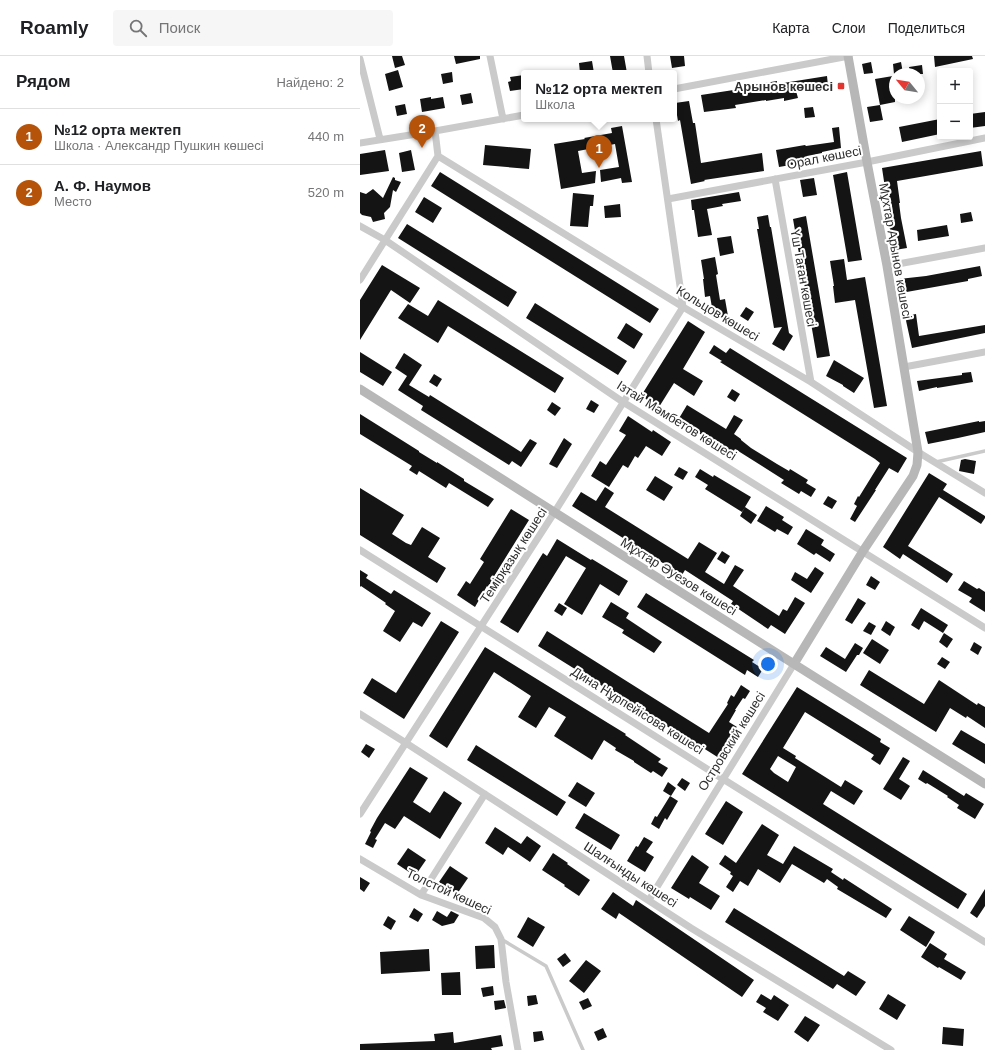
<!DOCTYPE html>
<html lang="ru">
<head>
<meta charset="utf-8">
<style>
	:root { --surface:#fff; --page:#f6f6f6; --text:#202124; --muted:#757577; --line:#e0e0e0; --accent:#b45309 }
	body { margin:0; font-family:Helvetica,sans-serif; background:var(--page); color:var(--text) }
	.controls { position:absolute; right:12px; top:12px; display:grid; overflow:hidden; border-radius:4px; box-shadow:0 2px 10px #0003 }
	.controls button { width:36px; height:36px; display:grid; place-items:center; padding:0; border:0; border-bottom:1px solid var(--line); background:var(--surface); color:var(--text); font:20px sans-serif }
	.compass { position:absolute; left:529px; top:12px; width:36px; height:36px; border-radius:50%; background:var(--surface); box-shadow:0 2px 10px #0003; rotate:300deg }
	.you { position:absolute; left:408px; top:608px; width:14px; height:14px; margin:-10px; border:3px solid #fff; border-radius:50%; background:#1a73e8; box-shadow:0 0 0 6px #1a73e833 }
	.badge { display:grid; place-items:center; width:26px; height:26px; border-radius:50%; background:var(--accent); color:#fff; font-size:13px; font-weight:700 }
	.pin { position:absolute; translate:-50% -33px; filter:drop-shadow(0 1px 2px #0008) }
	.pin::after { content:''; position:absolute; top:21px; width:14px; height:12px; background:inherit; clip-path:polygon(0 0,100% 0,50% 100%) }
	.popup { position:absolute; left:161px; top:14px; width:156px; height:52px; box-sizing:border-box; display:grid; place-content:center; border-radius:4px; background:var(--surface); filter:drop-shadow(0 1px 3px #0005); font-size:13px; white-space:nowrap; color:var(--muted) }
	.popup b { font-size:15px; color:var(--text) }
	.popup::after { content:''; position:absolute; left:50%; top:100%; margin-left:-8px; border:8px solid transparent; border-top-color:var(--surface) }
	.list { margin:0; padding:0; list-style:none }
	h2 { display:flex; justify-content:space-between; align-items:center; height:52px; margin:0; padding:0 16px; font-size:17px }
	h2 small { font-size:13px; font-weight:400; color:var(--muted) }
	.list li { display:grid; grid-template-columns:26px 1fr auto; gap:12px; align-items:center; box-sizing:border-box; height:56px; padding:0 16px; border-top:1px solid var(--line) }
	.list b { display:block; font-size:15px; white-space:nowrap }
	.list p { margin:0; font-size:13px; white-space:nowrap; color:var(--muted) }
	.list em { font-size:13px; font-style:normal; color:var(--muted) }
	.icon { flex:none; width:22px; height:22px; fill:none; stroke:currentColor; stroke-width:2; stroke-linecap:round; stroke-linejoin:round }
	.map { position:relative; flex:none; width:625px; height:994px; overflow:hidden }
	header { display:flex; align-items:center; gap:24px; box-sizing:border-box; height:56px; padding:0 20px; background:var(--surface); border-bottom:1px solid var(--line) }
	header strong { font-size:19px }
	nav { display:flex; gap:22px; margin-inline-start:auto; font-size:14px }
	.search { width:280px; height:36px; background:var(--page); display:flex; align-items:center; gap:10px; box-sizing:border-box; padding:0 14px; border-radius:4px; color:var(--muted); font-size:15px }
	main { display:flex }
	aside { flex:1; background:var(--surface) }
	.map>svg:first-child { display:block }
	.building { fill:#141414; fill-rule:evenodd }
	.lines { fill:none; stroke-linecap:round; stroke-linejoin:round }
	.lane { stroke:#cacaca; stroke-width:3.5 }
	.street { stroke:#cacaca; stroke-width:7 }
	.secondary { stroke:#b7b7b7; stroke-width:9 }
	.poi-dot { fill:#e13532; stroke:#fff; stroke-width:1.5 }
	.labels { text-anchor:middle; stroke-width:4; stroke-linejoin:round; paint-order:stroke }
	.poi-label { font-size:13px; font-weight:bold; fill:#2d2d2d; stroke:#fff; text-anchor:end }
	.street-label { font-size:13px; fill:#2d2d2d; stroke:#fff }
</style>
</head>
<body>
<header>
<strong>Roamly</strong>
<div class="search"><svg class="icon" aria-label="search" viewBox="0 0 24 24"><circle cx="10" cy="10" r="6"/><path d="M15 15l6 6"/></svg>Поиск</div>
<nav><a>Карта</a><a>Слои</a><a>Поделиться</a></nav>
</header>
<main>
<aside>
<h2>Рядом<small>Найдено: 2</small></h2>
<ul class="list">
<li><span class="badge">1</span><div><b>№12 орта мектеп</b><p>Школа · Александр Пушкин көшесі</p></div><em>440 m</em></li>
<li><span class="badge">2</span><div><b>А. Ф. Наумов</b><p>Место</p></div><em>520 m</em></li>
</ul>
</aside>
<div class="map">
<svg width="625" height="994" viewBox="0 0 625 994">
	<rect width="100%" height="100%" fill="#fff"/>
	<!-- building -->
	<path class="building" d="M32,0h10l3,9 -10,3z
		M94,0h26v3l-24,5z
		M250,0h14l3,17h-14z
		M310,0h14l1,10 -13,2z
		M574,0h38l1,3 -38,8z
		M232,5l2,12h-14l-1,-10z
		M511,6l2,11 -9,1 -2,-10z
		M541,6l2,11 -9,1 -1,-10z
		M562,9l1,9h-13l-1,-7z
		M38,14l5,17 -14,4 -4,-17z
		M92,16l1,10 -10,2 -2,-10z
		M164,19v14l-14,2 -2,-9 3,-1 -1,-4z
		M467,20l1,10 -32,5 2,7 -14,3v-3l-18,3v-1l-31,5 1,3 -32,4 -3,-17 39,-6v-2l13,-3v1l24,-4v3z
		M533,20l2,11v15l-15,3 -5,-26z
		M111,37l2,10 -11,2 -2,-10z
		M71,41v2l12,-2 2,11 -23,4 -2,-13z
		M329,45l4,22h2l6,40 61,-10 2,18 -60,9 1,1 -14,3 -11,-64 -2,1 -3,-18z
		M45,48l2,10 -10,2 -2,-10z
		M520,49l3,15 -13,2 -3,-15z
		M453,51l2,10 -10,1 -1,-10z
		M625,56v14l-15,2v-14z
		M580,63v15l-38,8 -3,-15z
		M262,70l10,56 -10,1 -1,-5 -20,4 -1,-12 19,-3 -4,-23 -37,7 4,22 14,-2 -1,12 -34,6 -7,-45 31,-5 -1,-1 28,-5 -1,-5z
		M479,71l2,21 -19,4v1l-15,3 1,6 -29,5 -3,-17 29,-5 1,1 28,-4 -2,-14z
		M125,89l46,4 -2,20 -46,-4z
		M25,94l4,21 -29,4v-21z
		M51,94l4,20 -13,2 -3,-19z
		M621,95l2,15 -86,15 3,22h-1l2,15 6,30 -12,2 -7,-29 -1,-12 1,-1 -6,-40z
		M80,116l219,137 -9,14 -219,-137z
		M487,116l15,88 -14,2 -15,-87z
		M33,121l2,1v2l6,2 -5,10 -3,-2 -3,17 -6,6 1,6 -12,3 -2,-5 -9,-2 -2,-2v-21l6,2 7,-5 10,9z
		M454,122l3,17 -14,2 -3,-17z
		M379,136l2,9 -19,3 1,2 -16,3 5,26 -14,2 -4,-27h-2l-1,-10z
		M213,137l21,2 -1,11h-3l-2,21 -18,-1z
		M64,141l18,11 -9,15 -18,-11z
		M260,148l1,13 -16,1 -1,-12z
		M611,156l2,9 -12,2 -1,-9z
		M408,159l2,12h1l18,106 4,3 -9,15 -12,-7 10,-17 -8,1 -17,-99h2l-2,-12z
		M446,160l24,140 -13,2 -24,-139z
		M47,168l110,68 -9,15 -110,-69z
		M587,169l2,11 -31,5 -1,-11z
		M371,180l3,17 -14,3 -3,-18z
		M355,201l3,17 -2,1 4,25 5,-1 3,17 -14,3 -4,-23 -5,1 -2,-18h1l-3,-19z
		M484,203l3,21 18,-3 22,129 -13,2 -19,-108 -20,3 -2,-17h1l-4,-25z
		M22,209l38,23 -10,15 -19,-13 -31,50v-40z
		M620,210l2,10 -14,3v2l-67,12 -2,-14 27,-3z
		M78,244l126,78 -9,15 -107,-67 -10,17 -40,-25 10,-14 20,12z
		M175,247l92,58 -9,14 -92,-57z
		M386,251l8,5 -6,9 -8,-5z
		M556,258l3,22 66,-11v8l-73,15 -7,-32z
		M328,265l17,11 -22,37 20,12 -9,15 -20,-13 -15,24 -18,-11z
		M266,267l17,11 -9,15 -17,-11z
		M354,289l12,8 4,-5 177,110 -9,15 -9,-5 -14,22h1l-21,32 -5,-3 7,-13 -3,-2 4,-8 1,1 21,-34 -5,-4 -155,-97 2,-1 -13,-8z
		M0,296l32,20 -9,14 -23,-14z
		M44,297l18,12 -13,20 20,12 1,-2 91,57 9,-13 7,4 -16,24 -9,-6 -3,4 -88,-55 2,-4 -25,-16 9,-14 -12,-8z
		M474,304l30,18 -10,15 -11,-7v-1l-17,-9z
		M611,316l2,10 -36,6v-1l-18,4 -2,-10 45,-6v-2z
		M74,318l8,5 -5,8 -8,-5z
		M372,333l8,5 -5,8 -8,-5z
		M231,344l8,5 -5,8 -8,-4z
		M192,346l9,6 -6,8 -8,-6z
		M327,349l39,24 8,-14 9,5 -9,14 7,5v1l10,8 26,16 12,7 1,-2 18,11 -2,3 10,6 -5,8 -10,-6 -2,3 -18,-11 3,-3 -49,-31 -3,5 -54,-34z
		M0,358l59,37v1l18,11v-1l27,17v2l30,18 -6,8 -39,-24 -3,5 -27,-17 -2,4 -8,-5 3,-4 -52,-32z
		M268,360l24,16 1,-2 18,12 -9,14 -16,-10 -8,12 -3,-2 -7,12 -5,-3 -14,22 -18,-11 9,-15 6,4 20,-30 -7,-4z
		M619,365v1l6,-1v11l-27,6 -30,6 -3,-12z
		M204,382l8,6 -15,24 -8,-4z
		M605,403l11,2 -2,13 -15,-3 2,-11z
		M319,411l9,5 -5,8 -9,-5z
		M340,413l13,8 1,-2 37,22 -9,15 -37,-23 3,-4 -13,-8z
		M569,417l18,11 -4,6 42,26v2l-4,6 -42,-27 -31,49 45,28 -6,9 -44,-29 -3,5 -17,-12z
		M295,420l18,11 -9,14 -18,-11z
		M245,431l9,6 -9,14 83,52 11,-17 18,11 -12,19 19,12 11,-19 9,5 -11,16 46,30 4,-7 4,2 8,-14 10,6 -20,31 -14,-9 -3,4 -37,-25 2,-3 -48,-31 -3,5 -110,-69 9,-14 15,9z
		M0,432l44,27 -12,19 14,9 5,2 11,-18 18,11 -12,19 18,11 -9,15 -77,-48z
		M468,440l9,5 -5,8 -9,-5z
		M406,450l18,11 -2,3 11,7 -5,8 -11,-6 -2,3 -18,-11z
		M385,451l12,8 -6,9 -11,-8z
		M151,453l18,11 -36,58v1l-5,8 -1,-1 -12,21 -18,-12 9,-14 4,3 14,-22 -4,-3z
		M446,473l18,11 -3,5 14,9 -5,8 -14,-9 -2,2 -17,-11z
		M197,483l21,13 13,8 1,-1 36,22 -9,15 -19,-12 -18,31 -18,-11 22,-36 -20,-12 -48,77 -18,-11 43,-69 4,3z
		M362,495l8,5 -5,8 -8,-5z
		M455,511l9,6 -13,20 -20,-13 4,-8 12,7z
		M0,514l8,5 -2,3 25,16 3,-4 37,23 -9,14 -9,-5 -13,20 -17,-11 12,-20 -10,-7 1,-1 -25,-17 -1,1z
		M511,520l9,6 -5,8 -9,-5z
		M604,525l13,8 2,-1 6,4v20l-16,-10 3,-4 -14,-8z
		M286,537l108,67 -2,2 11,7 -5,8 -11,-7 -2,5 -108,-68z
		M498,542l8,5 -14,21 -7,-4z
		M251,546l18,11 -3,5 36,24 -8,11 -32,-20 2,-3 -22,-13z
		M199,547l8,5 -5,8 -8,-5z
		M561,552l27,17 -5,8 -19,-12 -5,9 -8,-5z
		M81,565l18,11 -55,87 -41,-26 9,-15 24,15z
		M526,565l9,6 -5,9 -9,-6z
		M509,566l7,4 -5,9 -8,-4z
		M187,575l162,102 19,-29 -1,-1 4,-8 3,2 7,-12 9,6 -5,8 -2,-1 -8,12h1l-7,12 8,5 -18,31 -19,-12v1l-162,-101z
		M584,577l9,6 -6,9 -8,-6z
		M512,583l17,11 -9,14 -17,-11z
		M614,586l8,5 -4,8 -8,-5z
		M495,587l8,5 -4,7h-2l-11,17 -26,-16 6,-9 19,12z
		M125,591l123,76 18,11 -1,1 36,24 -3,3 10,6 -6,9 -9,-6 -2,2 -17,-11v-1l-19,-11 1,-2 -12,-8 -12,20 -38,-24 12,-19 -17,-10 -13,21 -18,-11 13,-21 -37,-24 -47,76 -18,-12z
		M582,601l8,5 -5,7 -8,-5z
		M509,614l55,34 15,-24 38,25 1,-2 7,4v21l-18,-12 -1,2 -16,-10 -14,24 -76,-47z
		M437,631l84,52 -1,3 10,6 -10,17 -9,-6 3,-4 -69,-43 -22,36 13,8 -1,2 46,29 4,-7 18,11 -9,14 -23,-14 -8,13 144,90 -9,15 -216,-135zM418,700l18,11 -8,15 -14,-9 -4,-4z
		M601,674l24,14v20l-33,-20z
		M6,688l9,5 -6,9 -8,-6z
		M116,689l90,57 -9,14 -90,-56z
		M543,701l7,4 -11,18 11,7 -9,14 -18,-11z
		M50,711l18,11 -15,24 17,11 14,-22 18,12 -22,36 -36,-23 -9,13 -10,-6 -10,16 2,1 -4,8 -8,-4 6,-12 -1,-1 7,-13z
		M563,714l41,26 2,-3 18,11 -9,15 -18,-11 2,-3 -12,-8 1,-1 -21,-13 -1,1 -8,-5z
		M322,722l8,5 -5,8 -8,-6z
		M217,726l18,11 -9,14 -18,-11z
		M308,726l8,6 -5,8 -8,-5z
		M310,740l8,5 -11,19 -2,-2 -6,11 -8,-5 4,-8 2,1z
		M366,745l17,11 -20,33 -18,-11z
		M224,757l36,22 -9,15 -36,-22z
		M402,768l17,11 -12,20 16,9 11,-18 39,23 -2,3 12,8 1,-2 48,31 -6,9 -49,-29 1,-2 -11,-8 -3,4 -32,-19 -12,19 -22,-14 -10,17 -8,-5 -7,11 -7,-5 7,-11 -3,-2 1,-2 -12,-8 6,-9 11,8z
		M135,771l26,17 6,-8 14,10 -11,16 -22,-15 -5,8 -18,-12z
		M284,781l9,5 -7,10 8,5 -9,15 -18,-11 9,-15 2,1z
		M48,792l18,12 -11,16 -18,-12z
		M193,797l15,10 -1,1 23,16 -11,16 -15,-10 1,-1 -23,-15z
		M332,799l17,12 -10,16 21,13 -9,14 -21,-13 -1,2 -18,-11z
		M90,810l18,12 -11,16 -18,-12z
		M0,821l10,6 -6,9 -4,-3z
		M625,833v17l-8,12 -7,-5z
		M253,836l20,14 3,-6 118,80 -12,17 -123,-84 -3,6 -15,-10z
		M54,852l9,6 -5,8 -9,-5z
		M374,852l110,68 4,-5 18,11 -10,14 -19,-12 -4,5 -108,-67z
		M77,855l10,6 4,-6 8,4 -5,8 -12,3 -10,-6z
		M28,860l8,5 -5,9 -8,-5z
		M549,860l26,16 -9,15 -26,-17z
		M168,861l17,10 -12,20 -16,-10z
		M570,887l17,11 -3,5 22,13 -5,8 -22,-13 -1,1 -17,-11z
		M134,889l1,23 -19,1 -1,-23z
		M69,893l1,22 -49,3 -1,-22z
		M205,897l6,8 -8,6 -6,-8z
		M226,904l15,11 -17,22 -15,-12z
		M100,916l1,23h-19l-1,-22z
		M133,930l1,9 -11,2 -2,-9z
		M401,938l10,6 3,-5 15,10 -11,16 -15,-9 3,-4 -10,-6z
		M528,938l18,11 -9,15 -18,-11z
		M176,939l2,9 -10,2 -1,-10z
		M228,942l4,8 -9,4 -4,-8z
		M144,944l2,8 -11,2 -1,-9z
		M445,960l15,9 -12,17 -14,-10z
		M583,971l21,2 -1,17 -21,-2z
		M243,972l4,9 -9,4 -4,-9z
		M182,975l2,9 -10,2 -1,-10z
		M93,976l1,11 47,-8 2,11 -12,2 1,2h-132v-6l75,-3 -1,-7z"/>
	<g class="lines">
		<!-- lane -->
		<path class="lane" d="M576,406l49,-11
			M141,883l45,27 37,84"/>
		<!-- street -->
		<path class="street" d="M130,0l13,63
			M287,0l2,17
			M0,3l20,80
			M314,33l175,-33
			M0,87l75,-12 89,-16
			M78,100l245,151 128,75 107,70 67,41
			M415,123l36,203
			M308,143l199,-37 118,-24
			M0,170l25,14 238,162 362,226
			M527,210l98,-18
			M0,224l78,-124 -3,-25
			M544,311l81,-15
			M0,494l363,229 262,163
			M0,658l46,29 285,185 200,122
			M0,758l194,-301 129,-206 -27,-188
			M0,803l61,36 63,23 11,9 6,12 5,43 12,68
			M61,839l64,-101
			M289,844l145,-236"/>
		<!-- secondary -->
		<path class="secondary" d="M0,333l434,275 191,120
			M434,608l69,-113 50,-75 4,-11 1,-13 -31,-186 -20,-104 -19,-106"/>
	</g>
	<!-- markers -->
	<rect class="poi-dot" x="477" y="26" width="8" height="8" rx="2"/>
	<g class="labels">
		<!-- poi labels -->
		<g class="poi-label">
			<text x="473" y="35">Арынов көшесі</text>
		</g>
		<!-- street labels -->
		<g class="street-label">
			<text transform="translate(464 101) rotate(-11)" y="5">Орал көшесі</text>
			<text transform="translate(536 195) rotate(80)" y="5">Мұхтар Арынов көшесі</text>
			<text transform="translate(444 222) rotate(80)" y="5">Үш Таған көшесі</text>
			<text transform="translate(358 257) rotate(31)" y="5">Кольцов көшесі</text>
			<text transform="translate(317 364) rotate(32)" y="5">Ізтай Мәмбетов көшесі</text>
			<text transform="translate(153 499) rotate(-57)" y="5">Темірқазық көшесі</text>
			<text transform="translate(319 520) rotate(32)" y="5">Мұхтар Әуезов көшесі</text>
			<text transform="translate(278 654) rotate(32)" y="5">Дина Нұрпейісова көшесі</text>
			<text transform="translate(371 685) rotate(-58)" y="5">Островский көшесі</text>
			<text transform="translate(271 818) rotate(33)" y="5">Шалғынды көшесі</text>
			<text transform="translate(89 835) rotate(25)" y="5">Толстой көшесі</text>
		</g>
	</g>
</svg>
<div class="controls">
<button>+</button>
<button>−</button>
</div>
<svg class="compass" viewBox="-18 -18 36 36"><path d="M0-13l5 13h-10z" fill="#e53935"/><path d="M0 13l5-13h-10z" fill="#757577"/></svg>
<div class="you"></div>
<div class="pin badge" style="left:239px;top:112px">1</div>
<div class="popup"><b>№12 орта мектеп</b>Школа</div>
<div class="pin badge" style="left:62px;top:92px">2</div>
</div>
</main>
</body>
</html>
